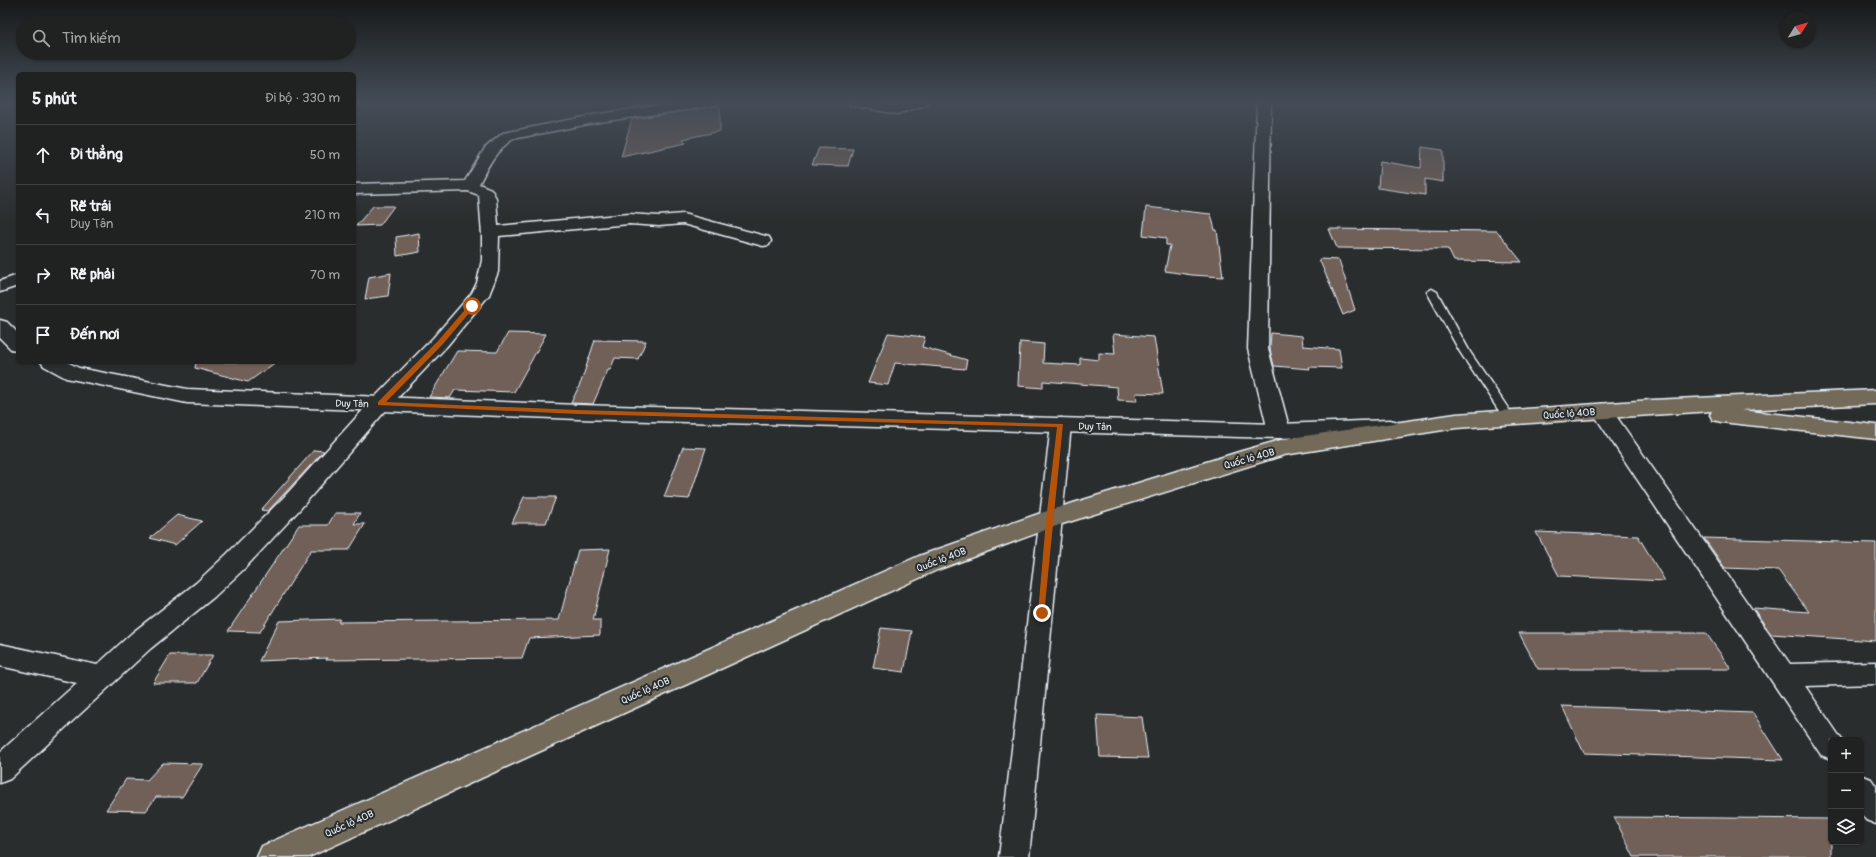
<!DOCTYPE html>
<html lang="vi">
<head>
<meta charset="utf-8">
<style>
	:root { --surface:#202222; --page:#2d2f2f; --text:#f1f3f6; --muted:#a2a4a5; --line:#3d3f40 }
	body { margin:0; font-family:Pangolin,sans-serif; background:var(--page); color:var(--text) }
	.controls { position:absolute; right:12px; bottom:12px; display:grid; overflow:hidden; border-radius:6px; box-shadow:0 1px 3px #0004 }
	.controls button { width:36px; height:36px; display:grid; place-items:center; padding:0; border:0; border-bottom:1px solid var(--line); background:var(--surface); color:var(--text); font:20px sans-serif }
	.compass { position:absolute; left:1780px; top:12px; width:36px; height:36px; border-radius:50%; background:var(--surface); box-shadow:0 1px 3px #0004; rotate:53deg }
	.stop { position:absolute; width:12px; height:12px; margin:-9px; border:3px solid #b45309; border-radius:50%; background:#fff }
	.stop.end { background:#b45309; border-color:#fff; box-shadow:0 1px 4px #0008 }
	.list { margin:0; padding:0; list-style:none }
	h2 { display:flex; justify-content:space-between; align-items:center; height:52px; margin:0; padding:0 16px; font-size:17px }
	h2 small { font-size:13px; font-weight:400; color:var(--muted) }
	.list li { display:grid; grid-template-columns:26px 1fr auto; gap:12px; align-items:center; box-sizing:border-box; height:60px; padding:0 16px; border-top:1px solid var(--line) }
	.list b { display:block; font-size:15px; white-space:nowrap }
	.list p { margin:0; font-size:13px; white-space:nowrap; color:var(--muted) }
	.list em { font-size:13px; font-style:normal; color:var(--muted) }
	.icon { flex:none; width:22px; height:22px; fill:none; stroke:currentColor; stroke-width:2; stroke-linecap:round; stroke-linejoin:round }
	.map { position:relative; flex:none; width:1876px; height:857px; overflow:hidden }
	.search { position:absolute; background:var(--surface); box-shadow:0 1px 3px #0004; left:16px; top:16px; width:340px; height:44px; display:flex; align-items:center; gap:10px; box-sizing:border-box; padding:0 14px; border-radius:22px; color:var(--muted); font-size:15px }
	.panel { position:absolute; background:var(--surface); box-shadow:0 1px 3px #0004; left:16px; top:72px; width:340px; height:292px; border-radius:6px }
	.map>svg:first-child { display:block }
	.building { fill:#716059; stroke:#e8f1f8 }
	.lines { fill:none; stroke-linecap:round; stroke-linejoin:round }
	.lane-casing { stroke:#e8f1f8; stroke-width:3 }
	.street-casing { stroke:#e8f1f8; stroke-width:3 }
	.secondary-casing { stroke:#e8f1f8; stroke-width:3 }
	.highway-casing { stroke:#e8f1f8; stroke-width:3 }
	.lane { fill:#2a2d2e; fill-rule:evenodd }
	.street { fill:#2a2d2e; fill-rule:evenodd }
	.secondary { fill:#2a2d2e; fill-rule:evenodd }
	.highway { fill:#736b5a; fill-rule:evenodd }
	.route { fill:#b45309 }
	.labels { text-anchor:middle; stroke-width:4; stroke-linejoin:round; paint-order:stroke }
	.street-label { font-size:10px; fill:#e8f1f8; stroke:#2a2d2e }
</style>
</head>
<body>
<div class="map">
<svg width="1876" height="857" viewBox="0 0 1876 857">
	<rect width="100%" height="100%" fill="#2a2d2e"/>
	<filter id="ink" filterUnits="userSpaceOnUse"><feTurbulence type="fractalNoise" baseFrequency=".025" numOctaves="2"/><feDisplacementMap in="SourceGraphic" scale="8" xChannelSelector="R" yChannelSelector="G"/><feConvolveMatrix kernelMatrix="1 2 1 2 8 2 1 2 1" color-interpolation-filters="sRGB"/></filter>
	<g filter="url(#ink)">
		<!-- building -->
		<path class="building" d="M637,102h36l-38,5z
			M720,102v29l-37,8 3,4 -65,14 11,-38 80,-12 6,-1z
			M1422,147l21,3v32l-18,-3v16l-47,-7 2,-27 41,7z
			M819,148l34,1 -5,17 -36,-1z
			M373,206h21l-14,19 -24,1z
			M1146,207l65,7 4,16h2l6,47 -31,-2 -27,-4 5,-26h-4v-7l-23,-3z
			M1329,229l168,2 25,31 -68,-1 -6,-12 -111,-1z
			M419,233l1,19 -23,4 -1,-19z
			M1319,259l20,1 16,50 -12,5z
			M391,273l-3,23 -23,3 4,-22z
			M508,333l38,1 -32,58 -59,-2 -5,8 -21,-1 28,-46 40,1z
			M888,333l37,4 -3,10 45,13 -2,9 -70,-6 -7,22 -20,-2z
			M1271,333l31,3 1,10 36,3 3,19 -33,-1 1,2 -36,-3 -4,-17z
			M1113,334l41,3 9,57 -27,-1 1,8 -19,-1 -1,-13 -74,-6v7l-25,-2 2,-44 24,2 -1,19 37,2v-7l19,2v-7l16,1z
			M595,340l51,1 -8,18 -23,-1 -5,12h-2l-15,34 -22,-1 10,-21z
			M196,362h80l-28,20 -53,-14z
			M683,447l23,1 -17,51 -25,-2z
			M314,450l10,1 -56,60 -7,-1z
			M524,497h32l-10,26h-34z
			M335,513h25l-6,11h11l-16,26h-38l-51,82 -32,-1 71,-106h29z
			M177,515l25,6 -27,24 -25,-7z
			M1536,532l102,4 27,45 -106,-5z
			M1704,538l172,5v98l-105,-7 -18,-26 56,4 -31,-42 -53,-2z
			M610,549l-17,71h7v15l-71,3 -7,20 -196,2 1,-2 -68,3 20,-40 61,-2 -2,3 221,-2 19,-70z
			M881,628l31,3 -8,41 -31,-4z
			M1519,633h187l25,36h-193z
			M170,655h43l-16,28h-44z
			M1562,706l191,7 30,47 -199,-7z
			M1097,715l45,2 6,41 -48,-1z
			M163,763l40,1 -21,33h-26l-10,14 -40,-1 20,-31 21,1z
			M1614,817l217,2v38h-197z"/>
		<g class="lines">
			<defs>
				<path id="lane" d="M1432,289l5,3 33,60 44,65 -1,3h-8l-45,-68 -33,-60z"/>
				<path id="street" d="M683,102h36l-2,3 -5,1 -113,16 -86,17c-18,12 -25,27 -34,45l12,5 5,9 2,28 131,-12 30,2 24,-2 86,23 2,4 -2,4 -6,1 -80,-22 -24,2 -30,-2 -130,12 -1,36 -9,23 -42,51 -60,63 -87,100 -56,60 -30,28 -64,52 -140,130 -10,4v-31l77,-69 -77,-17v-22l97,21 35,-32 64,-50 30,-28 58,-58 89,-98 60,-61 39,-45 5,-10 5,-23v-25l-3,-40 -11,-4 -114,3v-10l111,-3 20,-33 18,-15 96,-19z
					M848,102h28l20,4 11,-4h20l-2,3 -28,9 -42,-8 -5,-1z
					M1257,102h14l-3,247 22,82 -4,5 -7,2 -7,-2 -4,-5 -20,-82z
					M18,275v11l-18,6v-11z
					M1602,404l7,2 181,258 86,-2v22l-71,2 37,54h-11v19l-10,-4 -226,-339 -3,-5 3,-5z
					M1061,418l7,2 3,5 -42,432h-30l52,-432 3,-5z
					M1861,775l10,4 5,7v38l-10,-4 -5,-7z"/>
				<path id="secondary" d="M0,320l7,2 11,11v18l-7,-2 -11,-11z
					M41,362h26l12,6 108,21 391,16 701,19 111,-4 8,2 3,5 -3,5 -8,2 -111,4 -701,-19 -391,-16 -121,-25 -22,-12z"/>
				<path id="highway" d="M1876,390v14l-135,6 135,15v14l-155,-17 -8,-2 -3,-5 2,-4 -256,17 -172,27 -225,70 -122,45 -628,287h-52l5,-11 657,-290 122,-43 201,-62 42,-12 172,-25 196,-14z"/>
			</defs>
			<!-- lane casing -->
			<use href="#lane" class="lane-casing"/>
			<!-- street casing -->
			<use href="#street" class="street-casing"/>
			<!-- secondary casing -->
			<use href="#secondary" class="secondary-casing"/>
			<!-- highway casing -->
			<use href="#highway" class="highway-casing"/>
			<!-- lane -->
			<use href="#lane" class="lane"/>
			<!-- street -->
			<use href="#street" class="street"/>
			<!-- secondary -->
			<use href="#secondary" class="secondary"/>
			<!-- highway -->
			<use href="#highway" class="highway"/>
		</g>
	</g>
	<!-- sky -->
	<linearGradient id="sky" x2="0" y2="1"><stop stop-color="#171919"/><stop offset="0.46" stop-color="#444c57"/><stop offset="1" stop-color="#444c57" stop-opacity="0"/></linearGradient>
	<rect width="1876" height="222" fill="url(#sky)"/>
	<!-- route -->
	<path class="route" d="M470,304l5,2 -32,38 -57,58 192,8 485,14 -19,191 -2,1 -4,-3 8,-93 11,-93 -479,-13 -200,-9v-3l60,-61z"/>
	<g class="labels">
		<!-- street labels -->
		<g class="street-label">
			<text transform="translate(352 403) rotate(1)" y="4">Duy Tân</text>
			<text transform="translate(1569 413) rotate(-4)" y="4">Quốc lộ 40B</text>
			<text transform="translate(1095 426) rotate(1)" y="4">Duy Tân</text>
			<text transform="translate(1249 458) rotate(-16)" y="4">Quốc lộ 40B</text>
			<text transform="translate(941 559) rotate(-21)" y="4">Quốc lộ 40B</text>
			<text transform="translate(645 690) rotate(-24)" y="4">Quốc lộ 40B</text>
			<text transform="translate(349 823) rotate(-24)" y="4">Quốc lộ 40B</text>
		</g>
	</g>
</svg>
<div class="controls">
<button>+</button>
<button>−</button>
<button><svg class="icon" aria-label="layers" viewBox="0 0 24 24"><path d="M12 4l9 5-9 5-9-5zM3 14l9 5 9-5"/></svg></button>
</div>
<svg class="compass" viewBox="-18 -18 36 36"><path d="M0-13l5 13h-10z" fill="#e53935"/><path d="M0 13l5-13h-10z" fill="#a2a4a5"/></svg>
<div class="stop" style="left:472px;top:306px"></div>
<div class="stop end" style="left:1042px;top:613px"></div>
<div class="search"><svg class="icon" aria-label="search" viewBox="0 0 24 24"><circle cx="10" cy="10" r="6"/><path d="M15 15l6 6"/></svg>Tìm kiếm</div>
<section class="panel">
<h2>5 phút<small>Đi bộ · 330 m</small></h2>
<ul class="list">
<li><svg class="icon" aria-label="ahead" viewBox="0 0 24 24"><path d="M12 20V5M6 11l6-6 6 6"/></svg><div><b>Đi thẳng</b></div><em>50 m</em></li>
<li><svg class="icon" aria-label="left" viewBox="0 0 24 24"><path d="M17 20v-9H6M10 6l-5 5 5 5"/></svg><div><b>Rẽ trái</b><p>Duy Tân</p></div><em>210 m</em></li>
<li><svg class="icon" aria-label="right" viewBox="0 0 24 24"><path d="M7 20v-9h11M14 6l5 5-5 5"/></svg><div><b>Rẽ phải</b></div><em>70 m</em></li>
<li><svg class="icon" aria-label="arrive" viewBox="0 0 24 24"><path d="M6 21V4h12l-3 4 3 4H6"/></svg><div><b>Đến nơi</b></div></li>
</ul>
</section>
</div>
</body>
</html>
